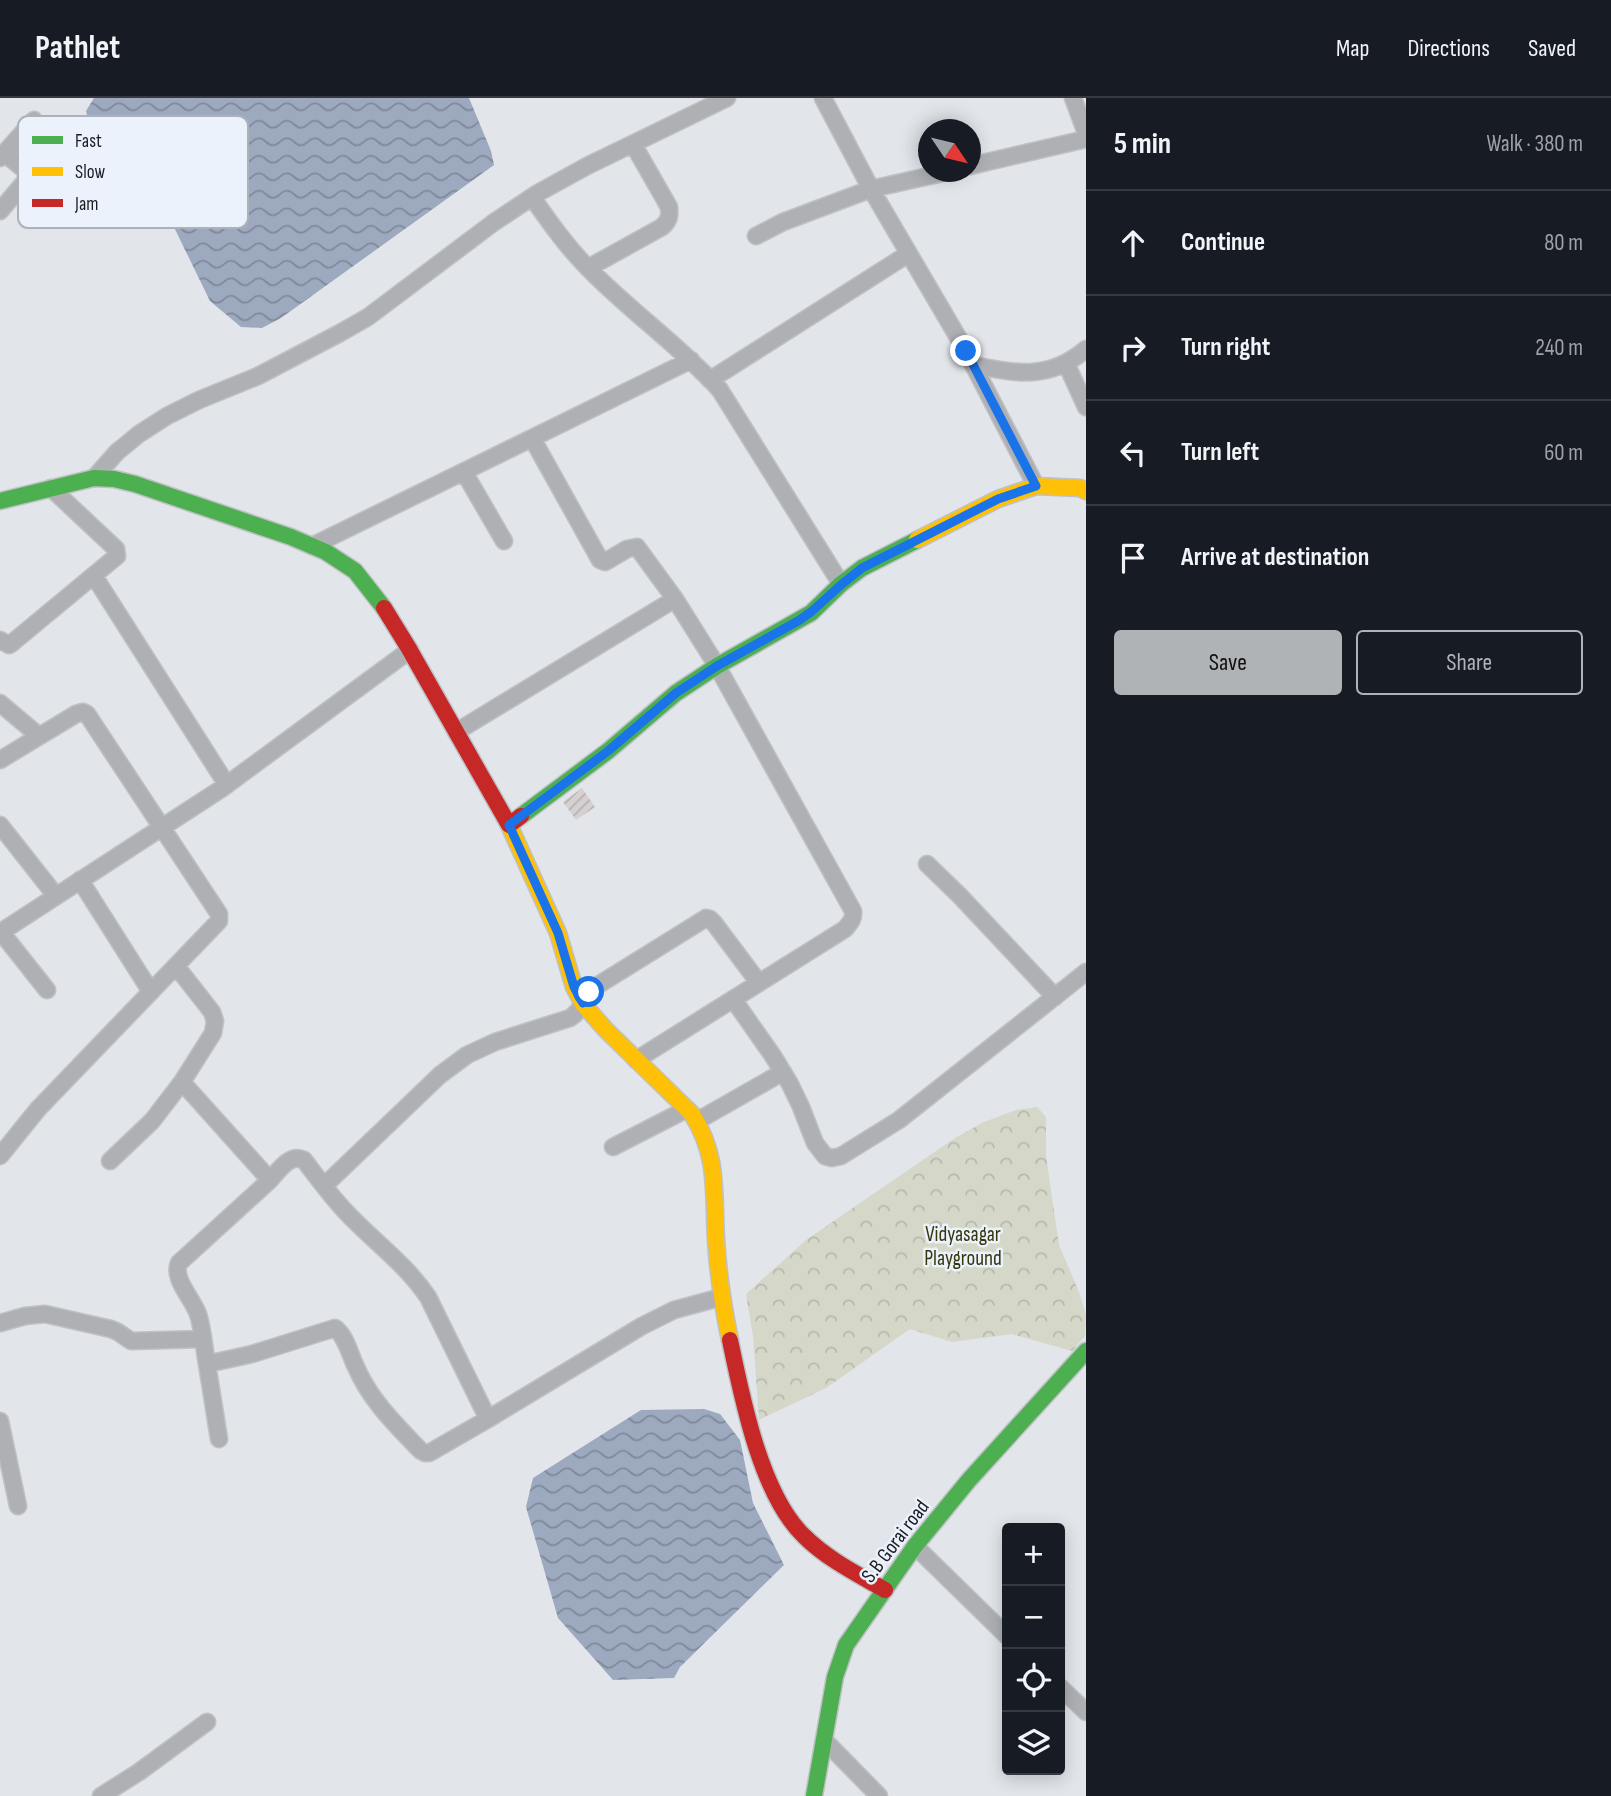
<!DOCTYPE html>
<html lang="en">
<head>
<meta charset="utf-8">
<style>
	:root { --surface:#171b24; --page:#242831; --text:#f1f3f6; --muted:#9ea1a6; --line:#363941; --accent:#b0b3b6 }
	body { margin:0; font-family:"Sofia Sans Condensed",sans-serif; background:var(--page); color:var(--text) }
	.controls { position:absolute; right:21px; bottom:21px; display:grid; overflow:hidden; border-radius:7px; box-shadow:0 4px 18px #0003 }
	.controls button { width:63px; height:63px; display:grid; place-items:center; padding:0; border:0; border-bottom:2px solid var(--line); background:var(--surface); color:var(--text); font:35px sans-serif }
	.compass { position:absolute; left:918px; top:21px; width:63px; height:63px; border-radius:50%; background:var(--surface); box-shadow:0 4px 18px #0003; rotate:125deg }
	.stop { position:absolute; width:21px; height:21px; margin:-16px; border:5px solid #1a73e8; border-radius:50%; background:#fff }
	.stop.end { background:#1a73e8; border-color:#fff; box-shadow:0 2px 7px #0008 }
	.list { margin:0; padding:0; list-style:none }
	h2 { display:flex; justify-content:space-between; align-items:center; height:91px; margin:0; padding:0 28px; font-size:30px }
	h2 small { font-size:23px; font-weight:400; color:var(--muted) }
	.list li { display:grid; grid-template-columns:46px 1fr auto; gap:21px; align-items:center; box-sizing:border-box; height:105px; padding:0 28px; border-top:2px solid var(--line) }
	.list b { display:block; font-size:26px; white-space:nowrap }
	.list em { font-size:23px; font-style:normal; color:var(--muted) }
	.actions { display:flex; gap:14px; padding:21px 28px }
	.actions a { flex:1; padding:16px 0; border:2px solid var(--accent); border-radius:7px; text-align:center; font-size:24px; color:var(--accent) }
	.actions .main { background:var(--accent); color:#111 }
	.icon { flex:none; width:38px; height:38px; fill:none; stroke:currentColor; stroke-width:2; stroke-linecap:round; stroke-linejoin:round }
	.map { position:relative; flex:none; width:1086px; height:1698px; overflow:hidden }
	header { display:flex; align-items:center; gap:42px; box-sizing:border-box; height:98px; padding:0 35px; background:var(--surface); border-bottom:2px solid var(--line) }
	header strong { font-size:33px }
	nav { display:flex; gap:38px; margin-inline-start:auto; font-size:24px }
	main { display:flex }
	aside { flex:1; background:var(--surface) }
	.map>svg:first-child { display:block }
	.park { fill:url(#park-crowns) }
	.water { fill:url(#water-waves) }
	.building { fill:url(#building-hatch) }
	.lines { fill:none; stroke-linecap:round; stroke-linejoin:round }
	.street-casing { stroke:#bfc1c5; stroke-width:19 }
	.fast-casing { stroke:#bfc1c5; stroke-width:19 }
	.slow-casing { stroke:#bfc1c5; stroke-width:19 }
	.jam-casing { stroke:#bfc1c5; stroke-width:19 }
	.street { stroke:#afb0b3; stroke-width:16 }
	.fast { stroke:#4caf50; stroke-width:16 }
	.slow { stroke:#ffc107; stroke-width:16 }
	.jam { stroke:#c62828; stroke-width:16 }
	.route { stroke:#1a73e8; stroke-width:9 }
	.labels { text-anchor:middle; stroke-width:5; stroke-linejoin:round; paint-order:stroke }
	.park-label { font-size:21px; fill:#34370b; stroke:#ebf2fb }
	.street-label { font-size:21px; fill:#1b1e21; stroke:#ebf2fb }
	.key { fill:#ebf2fb; stroke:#adb2ba; stroke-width:2 }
	.key-label { font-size:19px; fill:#1b1e21 }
</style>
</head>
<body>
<header>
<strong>Pathlet</strong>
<nav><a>Map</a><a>Directions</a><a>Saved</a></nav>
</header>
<main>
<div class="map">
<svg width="1086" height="1698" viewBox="0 0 1086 1698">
	<defs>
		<pattern id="park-crowns" width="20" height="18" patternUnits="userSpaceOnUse" patternTransform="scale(1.75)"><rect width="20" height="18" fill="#d5d8c8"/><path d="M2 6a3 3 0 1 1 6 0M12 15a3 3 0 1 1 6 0" fill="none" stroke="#b6b9ac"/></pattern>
		<pattern id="water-waves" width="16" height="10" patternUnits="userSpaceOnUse" patternTransform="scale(1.75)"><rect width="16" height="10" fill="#9da9bf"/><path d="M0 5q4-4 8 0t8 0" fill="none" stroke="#7f899b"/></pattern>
		<pattern id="building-hatch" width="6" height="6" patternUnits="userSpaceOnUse" patternTransform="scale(1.75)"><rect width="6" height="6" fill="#d6d0d0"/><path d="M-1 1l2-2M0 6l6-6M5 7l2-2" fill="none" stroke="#b7b2b2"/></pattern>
	</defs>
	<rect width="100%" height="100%" fill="#e2e5ea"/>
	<!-- park -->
	<path class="park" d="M1037,1009l9,10v39l13,89 20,47 7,23 -1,21 -13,15 -60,-17 -60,8 -42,-13 -84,59 -67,32 -6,-84 -7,-42 60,-54 149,-102 29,-16 32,-12z"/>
	<!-- water -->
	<path class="water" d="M94,0h375l22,53 3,14 -213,153 -19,10 -21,-1 -31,-26 -41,-84 -77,-81 -6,-25z
		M704,1311l16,5 20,26 13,63 31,62 -104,102 -6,11 -61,2 -55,-62 -32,-111 7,-29 108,-68z"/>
	<!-- building -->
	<path class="building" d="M582,690l13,19 -19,13 -13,-18z"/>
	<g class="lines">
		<defs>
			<path id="street" d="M823,0l48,91 95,162 70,135
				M1073,0l13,35
				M0,60l34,-38
				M970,68l116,-27
				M532,99c18,26 35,50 57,72 42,43 91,77 131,121l121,194
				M0,113l28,-33 -2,-7 -22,-18
				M756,138l27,-14 88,-33 76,-17
				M588,170l74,-41c7,-6 8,-11 7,-20l-36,-63
				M1066,265l20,44
				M974,267c43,9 76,15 112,-16
				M710,282l198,-126
				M532,340l68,122 5,2 22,-13 10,-2 38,52 42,67 136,245c1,8 -3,12 -8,18l-209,131
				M464,374l40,69
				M94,380l23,-26 22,-18 28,-18 32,-16 59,-24 82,-43 28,-16 125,-94 45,-30 49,-27 140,-68
				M312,448l379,-186
				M94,478l133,209
				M0,542l9,5 3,-2 105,-87 -1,-7 -65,-61
				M0,605l39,33
				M456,634l219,-133
				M0,662l76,-46 7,-2 4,2 128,194 4,6v7l-181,188 -38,47
				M0,727l56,71
				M927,766l33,32 95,101
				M80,782l71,112
				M0,833l1,1 220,-143 189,-139
				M1,834l46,58
				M733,901l40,57 17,28 11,23 14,36 10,13 7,2 9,-2 58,-36 187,-148
				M182,984l88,98c9,-10 20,-27 34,-20 13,17 26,35 41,51 28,30 60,52 83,86l60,122 154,-93 32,-16 48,-13
				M697,1023l86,-49
				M613,1049l74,-38
				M110,1063l42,-40 30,-39 31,-49 2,-12 -3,-9 -36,-46
				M270,1082l-91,83c-7,15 13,35 19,51 5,16 6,34 9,50l45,-10 83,-26c11,8 15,27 21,39 14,33 40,58 64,83l5,3h4l59,-34
				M324,1088l116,-111 27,-20 28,-13 75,-24c13,-8 14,-21 25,-31l111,-69 4,1 4,4 45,60
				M0,1225l25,-7 20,-2 66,15 7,3 13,9 72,-2
				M207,1266l12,75
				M0,1323l18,85
				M915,1448l92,90
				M1060,1589l26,25
				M824,1642l55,56
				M101,1698l38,-24 68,-50"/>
			<path id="fast" d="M0,403l94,-23 20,1 21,5 156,53 35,15 29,19 29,37
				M521,718l87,-65 68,-58 41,-27 94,-53 30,-29 21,-16 55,-28
				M814,1698l21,-119 11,-32 69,-99 54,-66 117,-129"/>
			<path id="slow" d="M917,442l81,-41 38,-13 44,2 6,3
				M509,727l49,108 16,54 9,17 23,26 86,84c27,43 21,77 24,125 2,34 7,68 14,101"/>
			<path id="jam" d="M384,510l24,39 101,178 12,-9
				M730,1242c12,58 31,155 74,196 23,23 53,38 81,54"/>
		</defs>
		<!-- street casing -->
		<use href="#street" class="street-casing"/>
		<!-- fast casing -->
		<use href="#fast" class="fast-casing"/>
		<!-- slow casing -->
		<use href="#slow" class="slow-casing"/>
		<!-- jam casing -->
		<use href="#jam" class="jam-casing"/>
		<!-- street -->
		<use href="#street" class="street"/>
		<!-- fast -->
		<use href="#fast" class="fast"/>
		<!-- slow -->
		<use href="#slow" class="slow"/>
		<!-- jam -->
		<use href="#jam" class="jam"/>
	</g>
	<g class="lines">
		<!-- route -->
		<path class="route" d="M589,894l-6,11 -9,-16 -16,-54 -49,-108 99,-74 68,-58 41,-27 81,-45 13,-9 31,-28 20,-16 136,-69 38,-13 -70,-135"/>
	</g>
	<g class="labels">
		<!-- park labels -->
		<g class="park-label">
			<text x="963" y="1143">Vidyasagar<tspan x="963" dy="24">Playground</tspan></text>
		</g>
		<!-- street labels -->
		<g class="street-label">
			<text transform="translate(895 1443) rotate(-53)" y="7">S.B Gorai road</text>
		</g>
	</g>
	<!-- legend -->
	<rect x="18" y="18" width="230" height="112" rx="10" class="key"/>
	<rect x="32" y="38" width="31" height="8" fill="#4caf50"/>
	<rect x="32" y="69" width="31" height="9" fill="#ffc107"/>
	<rect x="32" y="101" width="31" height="8" fill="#c62828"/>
	<g class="key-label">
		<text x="75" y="49">Fast</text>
		<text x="75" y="80">Slow</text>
		<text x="75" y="112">Jam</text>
	</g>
</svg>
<div class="controls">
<button>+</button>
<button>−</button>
<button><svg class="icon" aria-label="locate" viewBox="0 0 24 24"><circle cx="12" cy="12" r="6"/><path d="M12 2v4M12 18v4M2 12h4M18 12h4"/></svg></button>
<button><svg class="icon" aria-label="layers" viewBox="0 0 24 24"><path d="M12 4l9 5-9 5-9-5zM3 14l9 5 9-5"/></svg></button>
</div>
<svg class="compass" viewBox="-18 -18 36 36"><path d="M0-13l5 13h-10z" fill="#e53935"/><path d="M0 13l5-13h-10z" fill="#9ea1a6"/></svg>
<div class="stop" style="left:589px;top:894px"></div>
<div class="stop end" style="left:966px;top:253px"></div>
</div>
<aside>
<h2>5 min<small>Walk · 380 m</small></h2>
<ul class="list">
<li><svg class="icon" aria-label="ahead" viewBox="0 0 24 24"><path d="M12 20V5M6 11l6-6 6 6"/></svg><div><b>Continue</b></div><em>80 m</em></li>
<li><svg class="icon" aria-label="right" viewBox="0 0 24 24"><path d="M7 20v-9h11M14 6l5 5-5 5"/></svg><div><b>Turn right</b></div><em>240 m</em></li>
<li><svg class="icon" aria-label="left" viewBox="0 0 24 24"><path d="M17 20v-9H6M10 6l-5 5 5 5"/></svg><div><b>Turn left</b></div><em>60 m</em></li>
<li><svg class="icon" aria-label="arrive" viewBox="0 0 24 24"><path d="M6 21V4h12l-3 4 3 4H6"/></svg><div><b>Arrive at destination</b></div></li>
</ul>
<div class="actions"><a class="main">Save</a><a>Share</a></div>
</aside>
</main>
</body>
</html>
